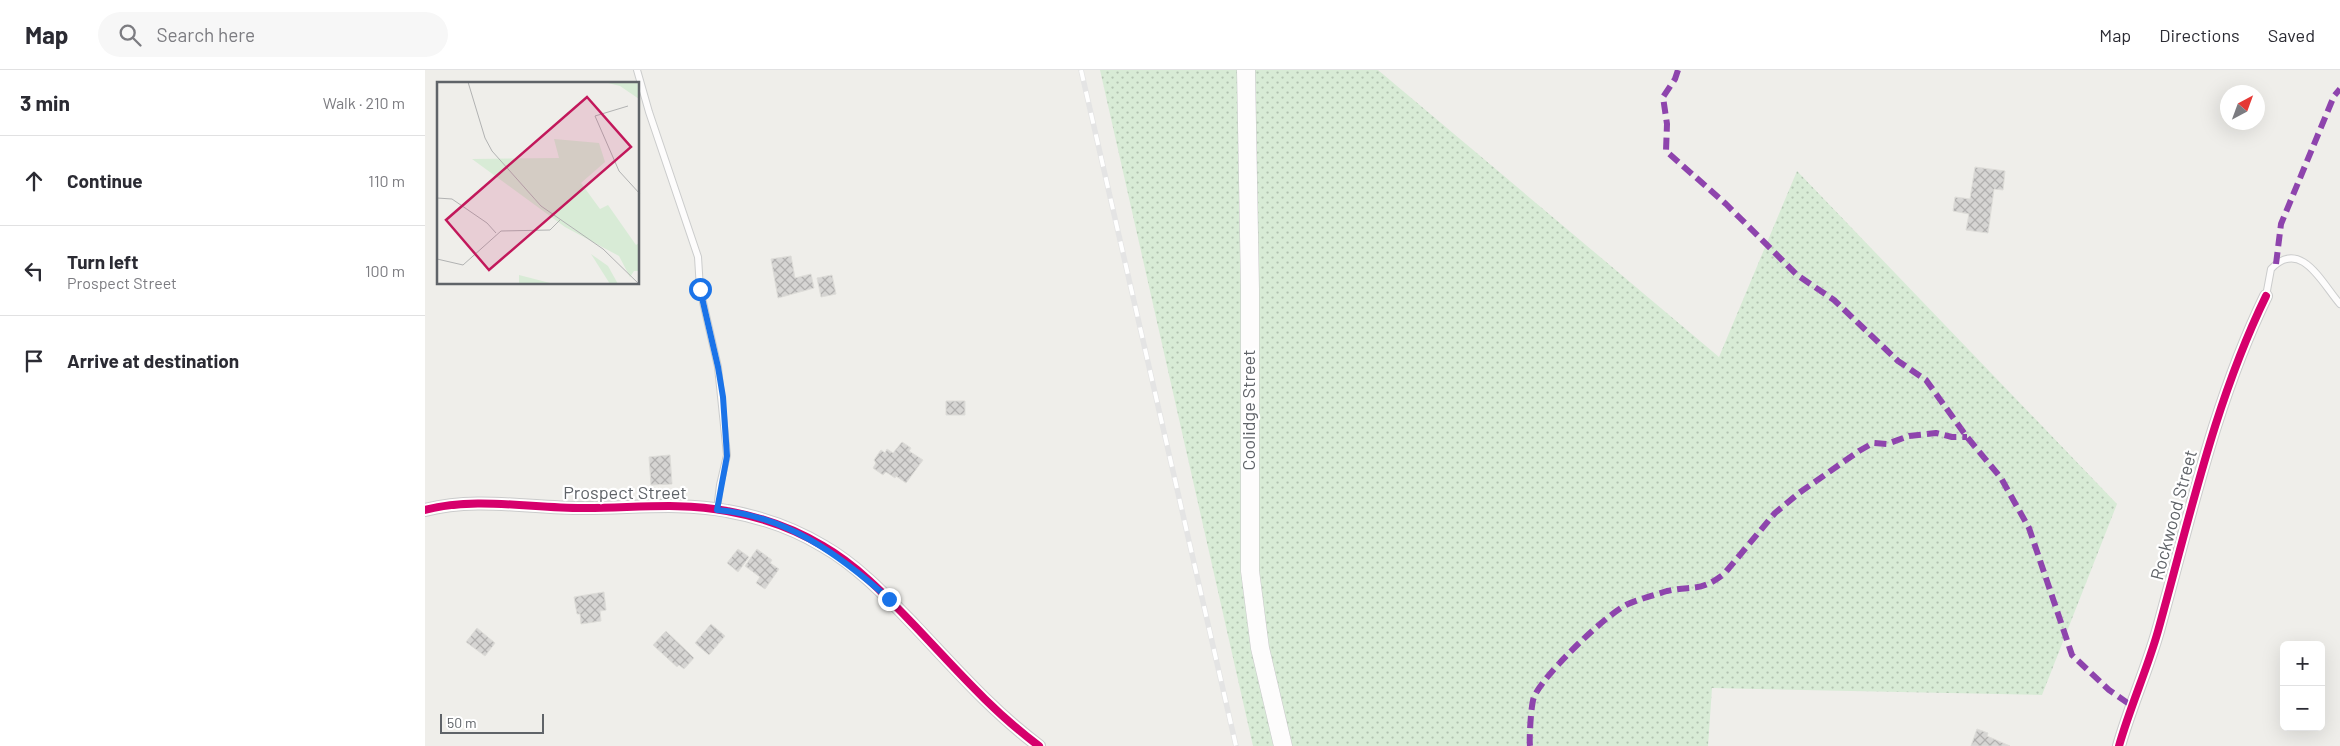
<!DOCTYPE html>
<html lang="en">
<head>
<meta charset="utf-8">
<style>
	:root { --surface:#fff; --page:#f7f7f7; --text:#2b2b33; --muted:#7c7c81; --line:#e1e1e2 }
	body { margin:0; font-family:Barlow,sans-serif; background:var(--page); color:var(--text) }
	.controls { position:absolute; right:15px; bottom:15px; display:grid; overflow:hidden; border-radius:8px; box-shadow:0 5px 20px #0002 }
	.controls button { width:45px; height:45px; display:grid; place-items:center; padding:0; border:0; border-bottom:1px solid var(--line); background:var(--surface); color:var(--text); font:25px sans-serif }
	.compass { position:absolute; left:1795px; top:15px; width:45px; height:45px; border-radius:50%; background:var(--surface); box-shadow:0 5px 20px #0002; rotate:41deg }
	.scale { position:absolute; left:15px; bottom:12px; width:104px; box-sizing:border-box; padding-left:5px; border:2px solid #5f6368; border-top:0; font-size:14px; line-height:18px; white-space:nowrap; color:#5f6368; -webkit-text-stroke:4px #fff; paint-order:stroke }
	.stop { position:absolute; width:15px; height:15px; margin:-11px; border:4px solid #1a73e8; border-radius:50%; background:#fff }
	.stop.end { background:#1a73e8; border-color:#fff; box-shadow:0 1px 5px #0008 }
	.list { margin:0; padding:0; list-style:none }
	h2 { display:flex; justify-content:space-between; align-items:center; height:65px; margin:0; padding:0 20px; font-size:21px }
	h2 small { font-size:16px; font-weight:400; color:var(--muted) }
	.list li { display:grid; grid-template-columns:32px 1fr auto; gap:15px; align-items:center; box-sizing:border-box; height:90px; padding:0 20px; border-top:1px solid var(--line) }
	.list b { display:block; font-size:19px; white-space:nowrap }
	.list p { margin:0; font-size:16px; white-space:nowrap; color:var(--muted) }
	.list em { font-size:16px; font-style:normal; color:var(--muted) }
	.icon { flex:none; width:28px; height:28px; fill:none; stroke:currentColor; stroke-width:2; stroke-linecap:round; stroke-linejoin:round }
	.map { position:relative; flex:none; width:1915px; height:676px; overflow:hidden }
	header { display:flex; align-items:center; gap:30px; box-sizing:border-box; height:70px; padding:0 25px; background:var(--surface); border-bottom:1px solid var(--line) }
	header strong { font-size:24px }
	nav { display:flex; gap:28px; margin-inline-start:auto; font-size:18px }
	.search { width:350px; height:45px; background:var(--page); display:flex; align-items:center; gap:12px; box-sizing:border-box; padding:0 18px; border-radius:28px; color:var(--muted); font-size:19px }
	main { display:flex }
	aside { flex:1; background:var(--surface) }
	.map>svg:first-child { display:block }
	.green { fill:url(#green-dots) }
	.building { fill:url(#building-cross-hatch); stroke:#deddd9 }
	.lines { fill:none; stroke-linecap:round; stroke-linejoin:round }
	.service-casing { stroke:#cbcccc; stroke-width:8 }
	.minor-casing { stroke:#cbcccc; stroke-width:14 }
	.secondary-casing { stroke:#cacacb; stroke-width:19 }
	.service { stroke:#fdfcfc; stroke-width:6 }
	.minor { stroke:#fdfcfc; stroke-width:12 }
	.secondary { stroke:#fdfcfc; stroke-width:18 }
	.rail-casing { stroke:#e4e4e4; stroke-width:5.5 }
	.rail { stroke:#fff; stroke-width:4; stroke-dasharray:11; stroke-linecap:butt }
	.quiet { stroke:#8e44ad; stroke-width:6; stroke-dasharray:12 6; stroke-linecap:butt }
	.cycleway-casing { stroke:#fff; stroke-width:11 }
	.cycleway { stroke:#d6006c; stroke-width:8 }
	.route { stroke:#1a73e8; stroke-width:6 }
	.labels { text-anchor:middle; stroke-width:4.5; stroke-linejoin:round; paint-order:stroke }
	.street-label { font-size:18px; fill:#5f6368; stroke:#fff }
	.inset-road { fill:none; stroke:#b1b2b2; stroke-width:1 }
	.view { fill:#c2185b; fill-opacity:0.15; stroke:#c2185b; stroke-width:2.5 }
	.inset-edge { fill:none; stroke:#5f6368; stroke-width:2.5 }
</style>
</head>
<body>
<header>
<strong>Map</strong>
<div class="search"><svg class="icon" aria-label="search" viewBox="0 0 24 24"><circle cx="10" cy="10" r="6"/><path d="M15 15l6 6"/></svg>Search here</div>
<nav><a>Map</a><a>Directions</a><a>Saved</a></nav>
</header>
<main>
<aside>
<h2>3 min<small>Walk · 210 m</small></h2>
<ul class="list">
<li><svg class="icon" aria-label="ahead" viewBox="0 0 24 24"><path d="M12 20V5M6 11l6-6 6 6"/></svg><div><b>Continue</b></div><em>110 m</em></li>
<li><svg class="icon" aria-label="left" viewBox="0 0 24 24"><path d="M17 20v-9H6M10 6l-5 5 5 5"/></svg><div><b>Turn left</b><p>Prospect Street</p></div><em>100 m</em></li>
<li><svg class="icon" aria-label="arrive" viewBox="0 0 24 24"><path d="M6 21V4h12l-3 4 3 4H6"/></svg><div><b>Arrive at destination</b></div></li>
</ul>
</aside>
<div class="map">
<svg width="1915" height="676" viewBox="0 0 1915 676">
	<defs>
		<pattern id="green-dots" width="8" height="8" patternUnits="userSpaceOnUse" patternTransform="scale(1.25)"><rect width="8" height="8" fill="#d8ebd6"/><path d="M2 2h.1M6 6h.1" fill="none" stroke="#b2c2b1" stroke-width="1.8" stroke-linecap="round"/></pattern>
		<pattern id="building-cross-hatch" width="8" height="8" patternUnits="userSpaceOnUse" patternTransform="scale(1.25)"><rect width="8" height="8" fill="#d6d5d3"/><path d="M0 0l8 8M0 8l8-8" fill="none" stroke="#b1b0af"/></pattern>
	</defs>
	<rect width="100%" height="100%" fill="#efeeea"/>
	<!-- green -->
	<path class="green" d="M675,0h278l341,287 78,-186 320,333 -75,191 -330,-7 -4,58h-455z"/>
	<!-- building -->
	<path class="building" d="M1550,97l30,4 -2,19 -9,-1 -6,44 -22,-3 3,-16 -16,-3 2,-14 15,2z
		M366,186l4,22 16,-4 3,14 -36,10 -7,-39z
		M407,205l4,19 -15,3 -4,-19z
		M521,331h19v14h-19z
		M477,372l9,6 -2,3 14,9 -17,23 -10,-7 -1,2 -9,-6 -3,3 -10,-7 3,-5 -2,-3 7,-10 4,3 2,-4 6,4z
		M245,385l2,29 -21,1 -2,-28z
		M313,479l11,8 -11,15 -11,-9z
		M332,479l15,11 -2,3 9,6 -14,20 -9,-6 4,-6 -15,-11z
		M179,522l2,18 -6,1 1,10 -20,3 -1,-10h-3l-3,-17z
		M286,554l14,12 -16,19 -14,-12z
		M52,558l18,15 -10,13 -19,-14z
		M241,561l28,27 -10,11 -5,-4 -2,2 -24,-22z
		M1552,659l11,4 -1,3 23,10h-39z"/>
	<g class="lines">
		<defs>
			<path id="service" d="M212,0l12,42 49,145 2,32 18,78 9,88 -7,30 -3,25
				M1841,226l5,-27c30,-32 52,16 69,35"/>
			<path id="minor" d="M0,440c52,-14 109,-1 162,-2 46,0 95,-6 140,3 34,6 66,17 96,35 35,20 63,50 91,79 40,42 78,86 125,121
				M1694,676c11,-39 28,-76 39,-115 32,-114 56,-228 108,-335"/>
			<path id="secondary" d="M821,0l4,219v282l10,77 23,98"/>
		</defs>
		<!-- service casing -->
		<use href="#service" class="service-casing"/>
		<!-- minor casing -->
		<use href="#minor" class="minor-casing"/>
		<!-- secondary casing -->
		<use href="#secondary" class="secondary-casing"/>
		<!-- service -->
		<use href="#service" class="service"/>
		<!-- minor -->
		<use href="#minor" class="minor"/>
		<!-- secondary -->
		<use href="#secondary" class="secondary"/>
		<defs>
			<path id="rail" d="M656,0l155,676"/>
		</defs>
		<!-- rail casing -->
		<use href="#rail" class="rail-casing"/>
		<!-- rail -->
		<use href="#rail" class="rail"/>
		<!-- quiet -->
		<path class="quiet" d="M1253,0l-3,9 -12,18 4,27 -1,27 60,53 71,71 37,25 64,61 28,19 41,57 34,41 28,50 43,127 37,35 23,16
			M1851,194l5,-40 53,-128 6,-7
			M1105,676c-1,-7 1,-42 4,-49 9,-22 72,-83 94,-93 11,-5 27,-9 39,-13 26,-6 32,2 57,-17l51,-61 24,-20 60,-42 14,-8 14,1 22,-8 27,-3 16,4h15"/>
		<defs>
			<path id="cycleway" d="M0,440c52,-14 109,-1 162,-2 46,0 95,-6 140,3 34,6 66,17 96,35 35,20 63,50 91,79 40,42 78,86 125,121
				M1694,676c11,-39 28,-76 39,-115 32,-114 56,-228 108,-335"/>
		</defs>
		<!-- cycleway casing -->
		<use href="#cycleway" class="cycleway-casing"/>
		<!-- cycleway -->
		<use href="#cycleway" class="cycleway"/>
	</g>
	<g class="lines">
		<!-- route -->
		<path class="route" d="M275,219l18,78 5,30 4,59 -10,54c68,5 123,45 172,89"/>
	</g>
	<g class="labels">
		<!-- street labels -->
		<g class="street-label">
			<text transform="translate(824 340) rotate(-90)" y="6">Coolidge Street</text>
			<text x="200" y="429">Prospect Street</text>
			<text transform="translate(1749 445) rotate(-75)" y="6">Rockwood Street</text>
		</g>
	</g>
	<!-- overview -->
	<g transform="translate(12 12)">
		<rect width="202" height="202" fill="#efeeea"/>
		<path d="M167,0h35v17l-19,-13zM117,57l45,4 6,19 -24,21 19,26 8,-4 28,40 3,-2v28h-5l-4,6 -11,-21 -54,-29 -93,-68 87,-1zM82,193l31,8 15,1h-46z" fill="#d8ebd6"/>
		<path d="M154,172l17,12 10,18h-8z" fill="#d8ebd6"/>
		<path class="inset-road" d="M31,0l17,56 7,13 49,55 62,43 36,35M191,24l-33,10 24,55 21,23M0,116l15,1 35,24 9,10M0,177l26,6 38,-34 49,-1 10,-10"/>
		<path class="view" d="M150,15l44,50 -142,123 -43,-50z"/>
		<rect width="202" height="202" class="inset-edge"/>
	</g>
</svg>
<div class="controls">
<button>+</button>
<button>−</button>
</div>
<svg class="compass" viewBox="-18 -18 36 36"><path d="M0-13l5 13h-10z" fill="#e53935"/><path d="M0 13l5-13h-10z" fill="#7c7c81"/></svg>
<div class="scale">50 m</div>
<div class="stop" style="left:275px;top:219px"></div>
<div class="stop end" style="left:464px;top:529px"></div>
</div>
</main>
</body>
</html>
